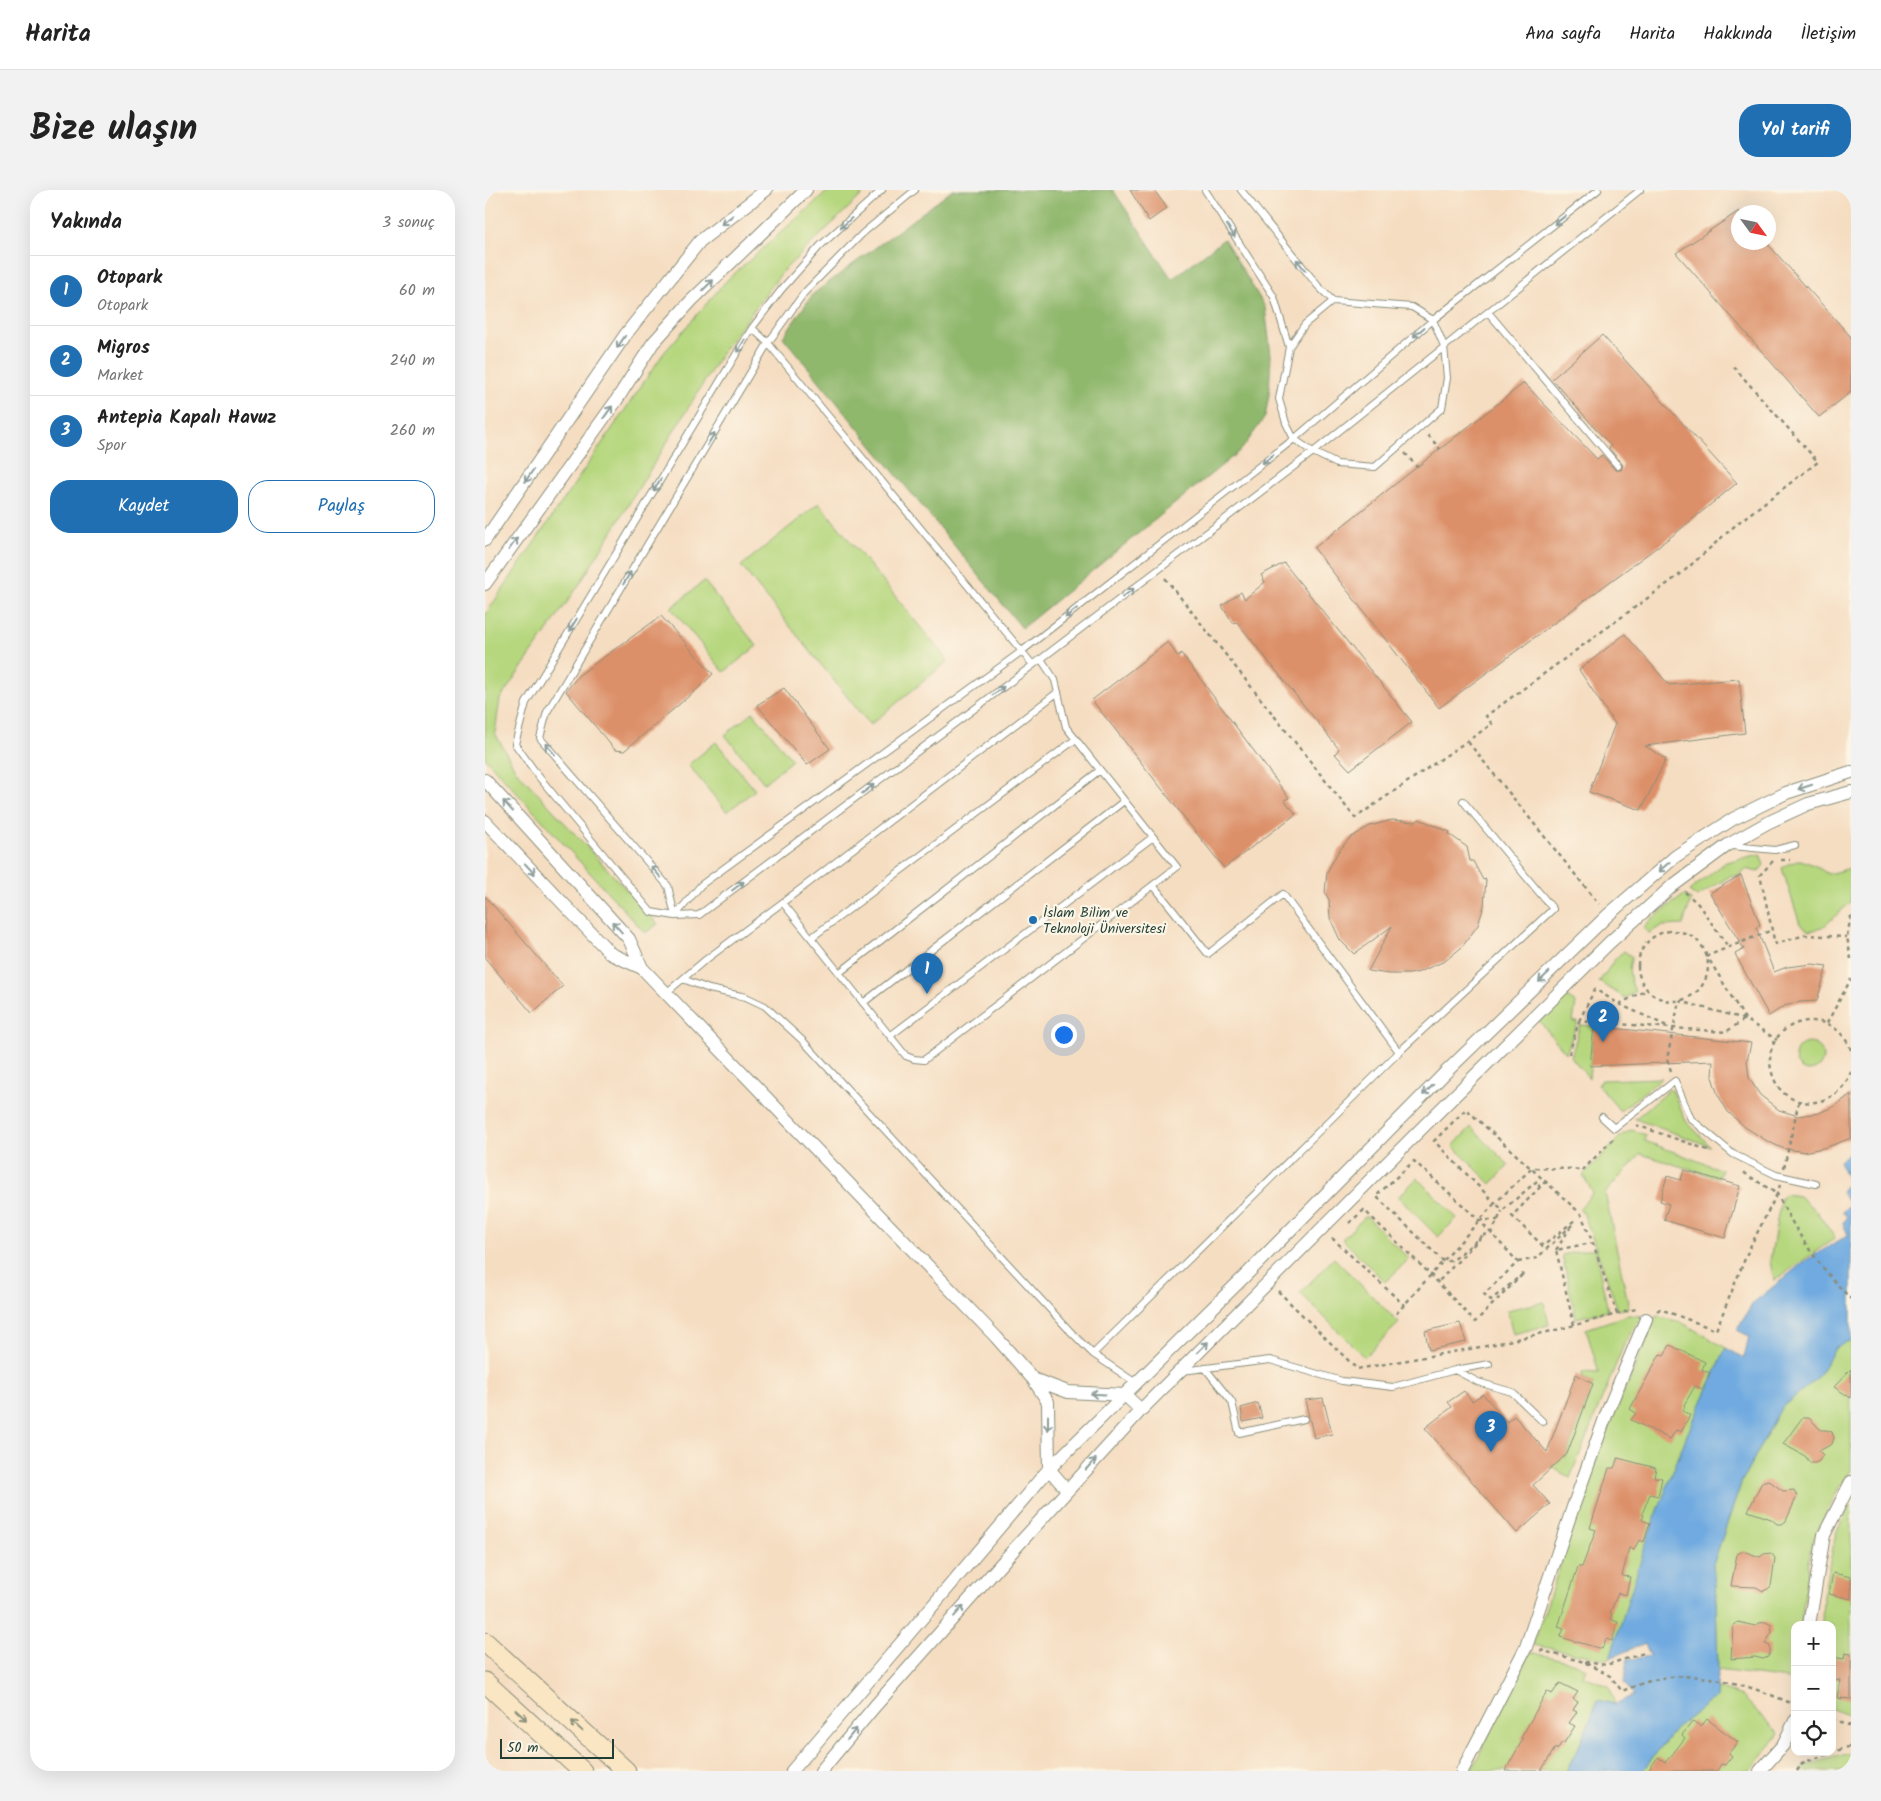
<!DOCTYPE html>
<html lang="tr">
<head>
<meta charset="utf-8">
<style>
	:root { --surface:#fff; --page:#f2f2f2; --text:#222; --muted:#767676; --line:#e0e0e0; --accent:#1f6fb2 }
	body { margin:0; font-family:Kalam,sans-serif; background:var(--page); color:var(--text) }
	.controls { position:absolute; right:15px; bottom:15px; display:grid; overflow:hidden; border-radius:10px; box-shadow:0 5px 20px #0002 }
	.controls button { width:45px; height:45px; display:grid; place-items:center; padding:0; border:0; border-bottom:1px solid var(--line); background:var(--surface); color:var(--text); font:25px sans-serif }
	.compass { position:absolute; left:1246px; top:15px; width:45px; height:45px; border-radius:50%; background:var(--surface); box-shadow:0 5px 20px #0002; rotate:123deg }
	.scale { position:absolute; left:15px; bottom:12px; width:114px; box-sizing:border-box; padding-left:5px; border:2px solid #1f3d34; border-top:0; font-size:14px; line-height:18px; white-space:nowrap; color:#1f3d34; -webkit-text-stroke:4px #fcf5e5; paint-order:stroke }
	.you { position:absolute; left:578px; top:844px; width:18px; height:18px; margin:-12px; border:4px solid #fff; border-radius:50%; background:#1a73e8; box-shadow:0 0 0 8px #1a73e833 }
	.badge { display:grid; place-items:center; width:32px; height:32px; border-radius:50%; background:var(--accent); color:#fff; font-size:16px; font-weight:700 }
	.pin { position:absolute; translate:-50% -41px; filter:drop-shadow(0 1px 2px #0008) }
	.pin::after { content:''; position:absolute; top:26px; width:18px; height:15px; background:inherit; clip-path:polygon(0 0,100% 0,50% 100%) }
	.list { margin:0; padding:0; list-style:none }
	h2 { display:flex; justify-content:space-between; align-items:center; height:65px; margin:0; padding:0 20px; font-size:21px }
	h2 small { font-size:16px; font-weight:400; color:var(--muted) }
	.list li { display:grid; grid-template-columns:32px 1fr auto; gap:15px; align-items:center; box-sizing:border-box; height:70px; padding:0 20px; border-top:1px solid var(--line) }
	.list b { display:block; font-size:19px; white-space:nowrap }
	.list p { margin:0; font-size:16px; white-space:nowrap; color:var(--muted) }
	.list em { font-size:16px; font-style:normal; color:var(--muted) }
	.actions { display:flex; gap:10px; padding:15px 20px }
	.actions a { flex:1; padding:11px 0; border:1px solid var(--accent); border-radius:20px; text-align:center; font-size:18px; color:var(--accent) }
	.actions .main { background:var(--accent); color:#fff }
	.icon { flex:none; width:28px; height:28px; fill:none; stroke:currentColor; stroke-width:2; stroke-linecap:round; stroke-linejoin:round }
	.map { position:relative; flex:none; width:1366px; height:1581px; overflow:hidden; border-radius:20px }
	header { display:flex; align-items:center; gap:30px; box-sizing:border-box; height:70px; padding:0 25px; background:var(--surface); border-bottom:1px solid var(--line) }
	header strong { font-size:24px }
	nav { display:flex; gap:28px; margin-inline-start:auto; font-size:18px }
	.intro { display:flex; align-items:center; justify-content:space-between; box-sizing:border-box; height:120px; padding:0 30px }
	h1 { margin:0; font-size:35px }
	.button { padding:12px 22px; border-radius:20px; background:var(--accent); color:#fff; font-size:18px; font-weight:700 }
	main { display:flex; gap:30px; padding:0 30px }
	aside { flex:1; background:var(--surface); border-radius:20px; box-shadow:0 5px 20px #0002 }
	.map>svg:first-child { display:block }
	.green { fill:#b6d77e; stroke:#6a8a59 }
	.forest { fill:#90b86d; stroke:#587a50 }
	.water { fill:#70aae0; stroke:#48748a }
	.building { fill:#dc9069 }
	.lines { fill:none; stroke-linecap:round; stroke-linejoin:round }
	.lane-casing { stroke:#8a8d7a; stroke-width:8 }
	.street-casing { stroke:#8a8d7a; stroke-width:14 }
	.secondary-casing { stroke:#8a8d7a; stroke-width:21 }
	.path { stroke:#8a8d7a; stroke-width:2.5; stroke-dasharray:4 4; stroke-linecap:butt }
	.lane { stroke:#fff; stroke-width:6 }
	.street { stroke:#fff; stroke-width:12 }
	.secondary { stroke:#fbe6c4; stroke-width:19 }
	.oneway { stroke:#8f9e9a }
	.oneway2 { stroke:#8d927c }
	.poi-dot { fill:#1f6fb2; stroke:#fcf5e5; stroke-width:2 }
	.labels { text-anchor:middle; stroke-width:4.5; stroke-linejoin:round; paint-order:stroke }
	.poi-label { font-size:14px; fill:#1f3d34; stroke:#fcf5e5; text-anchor:start }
</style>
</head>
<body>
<header>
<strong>Harita</strong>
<nav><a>Ana sayfa</a><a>Harita</a><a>Hakkında</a><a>İletişim</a></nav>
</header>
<div class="intro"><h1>Bize ulaşın</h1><a class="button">Yol tarifi</a></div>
<main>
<aside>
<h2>Yakında<small>3 sonuç</small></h2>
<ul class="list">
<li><span class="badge">1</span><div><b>Otopark</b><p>Otopark</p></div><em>60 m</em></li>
<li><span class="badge">2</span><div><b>Migros</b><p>Market</p></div><em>240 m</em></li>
<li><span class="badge">3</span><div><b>Antepia Kapalı Havuz</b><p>Spor</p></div><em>260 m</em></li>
</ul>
<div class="actions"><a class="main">Kaydet</a><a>Paylaş</a></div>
</aside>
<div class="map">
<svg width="1366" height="1581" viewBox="0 0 1366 1581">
	<rect width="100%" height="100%" fill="#fcf5e5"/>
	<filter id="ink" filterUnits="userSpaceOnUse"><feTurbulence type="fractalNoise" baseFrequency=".02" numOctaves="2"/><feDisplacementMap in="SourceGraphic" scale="10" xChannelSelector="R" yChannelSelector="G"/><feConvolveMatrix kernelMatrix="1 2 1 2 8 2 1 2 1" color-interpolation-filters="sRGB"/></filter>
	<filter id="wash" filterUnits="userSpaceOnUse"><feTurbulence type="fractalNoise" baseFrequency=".0096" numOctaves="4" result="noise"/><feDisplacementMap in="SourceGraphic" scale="20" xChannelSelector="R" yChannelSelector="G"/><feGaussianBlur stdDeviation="1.12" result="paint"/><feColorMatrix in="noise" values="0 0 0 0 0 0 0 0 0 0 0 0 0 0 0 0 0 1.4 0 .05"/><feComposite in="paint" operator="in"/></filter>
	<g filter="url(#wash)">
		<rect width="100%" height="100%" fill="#f5ddc1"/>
		<!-- green -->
		<path class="green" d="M344,0h38l-84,81 -58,77 -146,237 -79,114 -5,34 20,36 143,155 -13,9 -160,-175v-143l178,-261 63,-73z
			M334,313l129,158 -78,64 -129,-159z
			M219,391l53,65 -33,26 -53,-64z
			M268,522l39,48 -28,23 -39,-48z
			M231,552l39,48 -28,22 -39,-47z
			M1275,664l4,11 -6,7 -12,-3 -9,7 -5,-1 -35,22 -8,-6 37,-29z
			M1316,670l13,5 14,9 23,-6v34l-29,26 -13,3 -9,-7 -18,-56 6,-4z
			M1199,705l7,5 -8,25 -21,1 -13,7 -6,-5 7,-8z
			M1139,761l8,6c-5,12 -2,23 3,35l-10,6 -26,-16 17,-24z
			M1080,806l11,7 -3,19h5l-12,31 -27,-32z
			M1095,835l14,1 -5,52 -18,-21z
			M1310 867a14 14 0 1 1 28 0a14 14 0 1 1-28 0Z
			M1177,888l-42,33 -22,-26 4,-5z
			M1186,898l15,33 24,25 -75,-27z
			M986,937l38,38 -18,19 -38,-38z
			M1147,940l14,5 -1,6 77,29 -4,8 -77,-24 -36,39 24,115 -11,2 -35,-98 -4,-3 14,-16 -10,-18 39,-40z
			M932,988l40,40 -19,19 -40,-40z
			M1300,1004l14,2 18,16 18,26 -61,43 -4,-20 11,-64z
			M881,1026l43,43 -24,23 -43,-43z
			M1110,1058l13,63 -32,7 -14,-63z
			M849,1068l65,65 -35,34 -64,-64z
			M1059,1112l5,23 -36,9 -6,-24z
			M1143,1125l14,1 -17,26 -55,136 -18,-11 7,-14 7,4 27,-73 -11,-7v-5l17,1 -13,-44z
			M1171,1126l25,6 45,26 -39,87 -35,93 -42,130 -5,1 -72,-14 68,-199z
			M1366,1150v131l-12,17 -28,56 -10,81h-6v55l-77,-10 -2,-73 -3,-33 29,-83 39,-73 35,-29 20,-32z
			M1366,1314v212l-19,-7v-84h-10l1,-30 13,-62z
			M1045,1462l46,11 10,6 -3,7 26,10 6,18 -17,-4 -22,54 -10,17h-95z
			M1232,1498l25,8 37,38 -29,37h-108l34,-43 40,-31z
			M1366,1563v18h-50l4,-6z"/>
		<!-- forest -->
		<path class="forest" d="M468,0h160l59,89 52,-40 41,68 6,48 -2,39 -4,23 -23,32 -220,179 -239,-291 30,-43z"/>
		<!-- water -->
		<path class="water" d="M1366,962v188l-15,7 -20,32 -35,29 -39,73 -29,83 3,33 2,73 -2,27 -40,31 -34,43h-76l10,-17 22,-54 17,4 19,-9 -10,-12 3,-23 23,-4 -5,-13 -35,15 40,-127 37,-96 39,-87 18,10 5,-22 -12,-6 16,-27 52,-42 43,-26 -5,-12 4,-7 -5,-4 8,-8 -9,-13 8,-9 -10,-21z"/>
		<g id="blocks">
			<!-- building -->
			<path class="building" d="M645,0h24l13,18 -18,13z
				M1254,21v31h27l85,95v55l-32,25 -143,-164z
				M1117,145l135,148 -65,53 -233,172 -125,-160 210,-165 73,76 5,-4 13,15h6l2,-5 -14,-17 2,-2 -59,-67z
				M799,373l128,159 -62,48 -15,-16 4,-5 -102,-127 -4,1 -11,-17 19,-14 4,7 20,-17 -4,-7z
				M176,426l52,58 -12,12 -77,65 -9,-1 -49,-59 13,-16z
				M1140,444l44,51 70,-6 6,54 -100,13 21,13 -25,51 -52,-18 26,-68 -36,-54z
				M683,452l10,15 3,-4 108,145 -5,2 12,14 -72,54 -132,-168z
				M299,498l46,61 -23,16 -50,-60z
				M934,629l31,13 -1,2 18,13 3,14h3l10,19 3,-1 -2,27 -6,19 -16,22 -17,14 -26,11 -9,2h-21l-21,-3 24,-45 -38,28 -14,-14 -10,-22 -1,-18 -4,-8 2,-20 11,-20 12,-14 20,-12 22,-6 24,2z
				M1256,685l19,50 -4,2 18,45 13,-5 25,-3 15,2 -10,35 -17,1 -16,4 -15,10 -34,-62 9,-5 -34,-56z
				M0,706l78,90 -31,27 -47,-55z
				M1109,836l157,17 -4,18 2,17 11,17 19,15 19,6 21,-3 16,-7 16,-12v44l-24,9 -23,5 -22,-4 -15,-7 -22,-14 -17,-15 -10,-17 -6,-18 1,-16 -123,5z
				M1199,980l56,16 -15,52 -61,-18 5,-16 -9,-3 7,-25 14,4z
				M975,1133l6,19 -37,8 -4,-19z
				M1185,1155l35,17 -3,8 8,3 -7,16 -8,-3 -11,19 1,1 -2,5 7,4 -9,17 -5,-2 -6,9 -39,-19 5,-7 -6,-4 30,-55 4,1z
				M1366,1179v29l-17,-11z
				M1091,1184l17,10 -26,70 -34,31 17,19 -33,29 -92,-105 27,-21 -4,-5 16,-11 8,10 11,-7 24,28 7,-6 33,36z
				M838,1208l9,36 -18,4 -9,-38z
				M773,1213l4,15 -19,4 -2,-14z
				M1317,1228h7l12,12h5l6,2 2,6 -2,6 -13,7 4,4 -4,6 -4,2h-5l-5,-7 -22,-12z
				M1133,1268l38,10 -2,9 8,1 -4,18 -8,-2 -8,20 2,1 -2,5 8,3 -6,19 -5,-2 -5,10 -5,-2 -7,28 8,1 -4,18 -8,-2 -8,20 2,1 -2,5 8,3 -6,19 -6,-2 -4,10 -42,-12 4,-8 -6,-2 20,-60h4l14,-37 -6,-2 19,-60h5z
				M1283,1290l15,11 11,-1 3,6 -11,25 -4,3h-5l-6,-5 -23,-8 14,-29z
				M1258,1361l17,6 4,-3 7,-1 4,5 -4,28 -3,3 -5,2 -7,-4 -25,-1 6,-32z
				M1348,1383l18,4v22l-22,-5z
				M1253,1432l17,4 4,-3 7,-1 5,3 1,7 -7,12 5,2v7l-2,4 -5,2 -8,-2 -24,2 2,-33z
				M1360,1463l6,1v45l-14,-1 3,-18 -8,-1v-22l12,2z
				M1075,1493l18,9 -5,7 5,3 -5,8 4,2 -8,11 6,3 -11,17 -2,-1 -5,8 -2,-2 -14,23h-36l18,-32 -2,-1 26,-47 5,3z
				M1222,1529l31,23 -9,11 3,3 -7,9 -4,-1 -4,7h-69l10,-14 7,5 6,-6 14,-18 -3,-3 11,-14 8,6z"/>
		</g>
	</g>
	<g filter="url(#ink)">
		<use href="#blocks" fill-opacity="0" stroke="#8a8d7a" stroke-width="1"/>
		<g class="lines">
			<defs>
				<path id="lane" d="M397,0l-62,56 -39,44 -29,38 -226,375 -11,41 24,33 112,135 24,4 24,-1 334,-250 280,-213 327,-262
					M720,0l69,107 15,50
					M756,0l77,96 15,15
					M848,111l79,6 21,13 11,26 3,32 -5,30 -67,59 -38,-3 -24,-12 -19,-13 -8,-16 -7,-24 10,-52 16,-23z
					M1003,122l130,154
					M267,138l16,15 265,322
					M1247,656l43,4 20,-5
					M668,695l55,69 75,-60 116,158
					M298,713l123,153 8,3 10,1 253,-193 -111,-140 -11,-47 -14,-21
					M190,726l26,-31 321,-234 272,-212 139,-119 165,-130
					M190,726l-7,-30 -128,-148 7,-26 221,-369 36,-50 59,-60 52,-43
					M326,748l265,-199
					M354,783l261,-203
					M198,789l26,10 37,8 19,9 38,35 266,289 24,24 43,29
					M181,803l38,-32 98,-73 256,-196
					M378,813l261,-202
					M405,846l263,-199
					M1117,927l12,11 61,-47 16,38 42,35 43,21 40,9
					M608,1164l306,-302 154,-143 -90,-108
					M720,1178l27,34 7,31 65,-14
					M970,1180l34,-6
					M697,1181l88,-11 72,21 51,6 62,-17 23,12 34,10 31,30"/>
				<path id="street" d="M0,350l141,-206 74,-93 66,-51
					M0,394l131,-183 37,-58 38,-42 115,-111
					M0,590l144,159 13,29 354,369 37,42 15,23 1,67 18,21
					M0,631l126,133 31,14
					M548,1189l35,13 57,3 16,15
					M1324,1435l15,-90 27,-53
					M307,1581l257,-302 197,-194 201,-204 161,-156 68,-59 57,-37 53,-26 65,-21
					M336,1581l54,-65 142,-160 124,-136 284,-285 184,-182 62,-56 57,-42 39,-22 41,-19 43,-12
					M977,1581l64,-124 47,-140 35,-97 38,-91
					M1275,1581l23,-26 12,-24"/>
				<path id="secondary" d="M0,1452l141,129
					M0,1492l97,89"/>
			</defs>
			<!-- lane casing -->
			<use href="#lane" class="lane-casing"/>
			<!-- street casing -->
			<use href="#street" class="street-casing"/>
			<!-- secondary casing -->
			<use href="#secondary" class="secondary-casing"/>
			<!-- path -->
			<path class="path" d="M943,245l12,14
				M920,263l12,14
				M680,388l190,240 137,-94 -6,-8 196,-143 57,-51 79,-60 -85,-96
				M983,552l131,162
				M1296,670h9
				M1288,671l-13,14 15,69 30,-9 42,2
				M1200,702l13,12 31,44
				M1366,726l-4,21 4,22
				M1153 776a35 35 0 1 1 70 0a35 35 0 1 1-70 0Z
				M1134,814l50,23
				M1260,829l-38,-63 65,-26
				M1094,831l16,-32 24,15 28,-14
				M1342,833l24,-44
				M1366,860c-20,-52 -94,-28 -79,23 11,41 65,38 79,-1
				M1084,864l10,-33 147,11 19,-13
				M1186,881l-4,-12 12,-58 66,18 32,21
				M1151,935l75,26
				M1128,949l-31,32 -9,-2 -41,-1 -37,35 -61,-62 32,-32 115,105 13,32 23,68
				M1299,978l15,-67
				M1061,991l-34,35 31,30 33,-27
				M1295,995l-3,9c20,40 42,73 74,105
				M994,1030h19
				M864,1033l15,-13 67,65 44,47 49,-49 -33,27 -7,-6 34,-32 -39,-42 -65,-59 -38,35 67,65h9l31,-26 -45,47
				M998,1045l8,-1 11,-23
				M847,1048l72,67
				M1071,1060l14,-22
				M1033,1072l19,-4 35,-33
				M793,1101l79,78 129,-23 70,-16 80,-21
				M1172,1121l3,-2 56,21 33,-81 28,-55 -34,-22
				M911,1124l99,-111 8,7 34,-29 3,7
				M1089,1135l-18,-75 35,-7
				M1055,1460l44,12 26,14 12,15c16,-6 32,-13 49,-14 42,-4 86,11 124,28
				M1100,1472l21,3 38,-12
				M1347,1529l19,7
				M1312,1581l5,-8 49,-17"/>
			<!-- lane -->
			<use href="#lane" class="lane"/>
			<!-- street -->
			<use href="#street" class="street"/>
			<!-- secondary -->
			<use href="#secondary" class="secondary"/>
		</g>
		<!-- one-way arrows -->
		<defs><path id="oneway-shaft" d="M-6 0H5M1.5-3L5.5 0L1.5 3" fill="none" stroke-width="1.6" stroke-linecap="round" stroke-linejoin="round" transform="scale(1.25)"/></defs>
		<g class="oneway">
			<use href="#oneway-shaft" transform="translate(242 30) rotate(142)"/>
			<use href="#oneway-shaft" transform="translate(1075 30) rotate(142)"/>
			<use href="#oneway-shaft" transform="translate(361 33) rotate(138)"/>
			<use href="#oneway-shaft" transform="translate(746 41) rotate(57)"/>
			<use href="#oneway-shaft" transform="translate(816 75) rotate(-129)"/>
			<use href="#oneway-shaft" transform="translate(223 95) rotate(-44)"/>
			<use href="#oneway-shaft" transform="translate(934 142) rotate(139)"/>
			<use href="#oneway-shaft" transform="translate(136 152) rotate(124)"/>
			<use href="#oneway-shaft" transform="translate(256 156) rotate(121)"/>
			<use href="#oneway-shaft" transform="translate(123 222) rotate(-54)"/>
			<use href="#oneway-shaft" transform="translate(226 249) rotate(-59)"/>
			<use href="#oneway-shaft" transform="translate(783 269) rotate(142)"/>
			<use href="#oneway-shaft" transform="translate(44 286) rotate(124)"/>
			<use href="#oneway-shaft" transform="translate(172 295) rotate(121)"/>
			<use href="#oneway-shaft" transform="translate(28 354) rotate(-54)"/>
			<use href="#oneway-shaft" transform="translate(142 388) rotate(-59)"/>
			<use href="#oneway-shaft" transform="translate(643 403) rotate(-37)"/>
			<use href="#oneway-shaft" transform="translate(586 423) rotate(142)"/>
			<use href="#oneway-shaft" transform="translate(88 435) rotate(121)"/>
			<use href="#oneway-shaft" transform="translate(513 501) rotate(-37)"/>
			<use href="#oneway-shaft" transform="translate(65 559) rotate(-131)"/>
			<use href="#oneway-shaft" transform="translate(1320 597) rotate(162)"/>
			<use href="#oneway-shaft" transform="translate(383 599) rotate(-37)"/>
			<use href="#oneway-shaft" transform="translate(23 616) rotate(-132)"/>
			<use href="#oneway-shaft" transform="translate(1179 677) rotate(139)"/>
			<use href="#oneway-shaft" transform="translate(45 679) rotate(47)"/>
			<use href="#oneway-shaft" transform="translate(171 682) rotate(-131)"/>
			<use href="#oneway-shaft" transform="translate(253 696) rotate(-37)"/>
			<use href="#oneway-shaft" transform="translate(132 737) rotate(-132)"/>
			<use href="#oneway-shaft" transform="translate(1059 787) rotate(136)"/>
			<use href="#oneway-shaft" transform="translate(943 900) rotate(135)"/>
			<use href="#oneway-shaft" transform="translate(718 1157) rotate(-45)"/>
			<use href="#oneway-shaft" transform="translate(613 1204) rotate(-177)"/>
			<use href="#oneway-shaft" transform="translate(563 1233) rotate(90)"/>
			<use href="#oneway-shaft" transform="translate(606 1274) rotate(-47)"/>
			<use href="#oneway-shaft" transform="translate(474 1421) rotate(-49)"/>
			<use href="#oneway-shaft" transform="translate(367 1544) rotate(-50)"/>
		</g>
		<g class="oneway2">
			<use href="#oneway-shaft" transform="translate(36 1525) rotate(43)"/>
			<use href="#oneway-shaft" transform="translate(92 1536) rotate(-137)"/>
		</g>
	</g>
	<!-- markers -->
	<circle class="poi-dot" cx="548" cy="730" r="5"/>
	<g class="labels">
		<!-- poi labels -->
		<g class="poi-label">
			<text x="558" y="727">İslam Bilim ve<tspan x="558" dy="16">Teknoloji Üniversitesi</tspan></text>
		</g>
	</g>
</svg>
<div class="controls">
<button>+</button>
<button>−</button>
<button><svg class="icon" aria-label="locate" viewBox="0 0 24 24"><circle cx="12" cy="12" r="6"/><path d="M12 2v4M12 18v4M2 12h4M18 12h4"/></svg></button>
</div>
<svg class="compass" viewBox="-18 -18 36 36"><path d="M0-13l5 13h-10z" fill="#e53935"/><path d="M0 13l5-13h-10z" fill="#767676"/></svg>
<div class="scale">50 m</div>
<div class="you"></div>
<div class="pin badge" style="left:442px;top:804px">1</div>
<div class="pin badge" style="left:1118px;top:852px">2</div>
<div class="pin badge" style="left:1006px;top:1262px">3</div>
</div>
</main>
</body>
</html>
